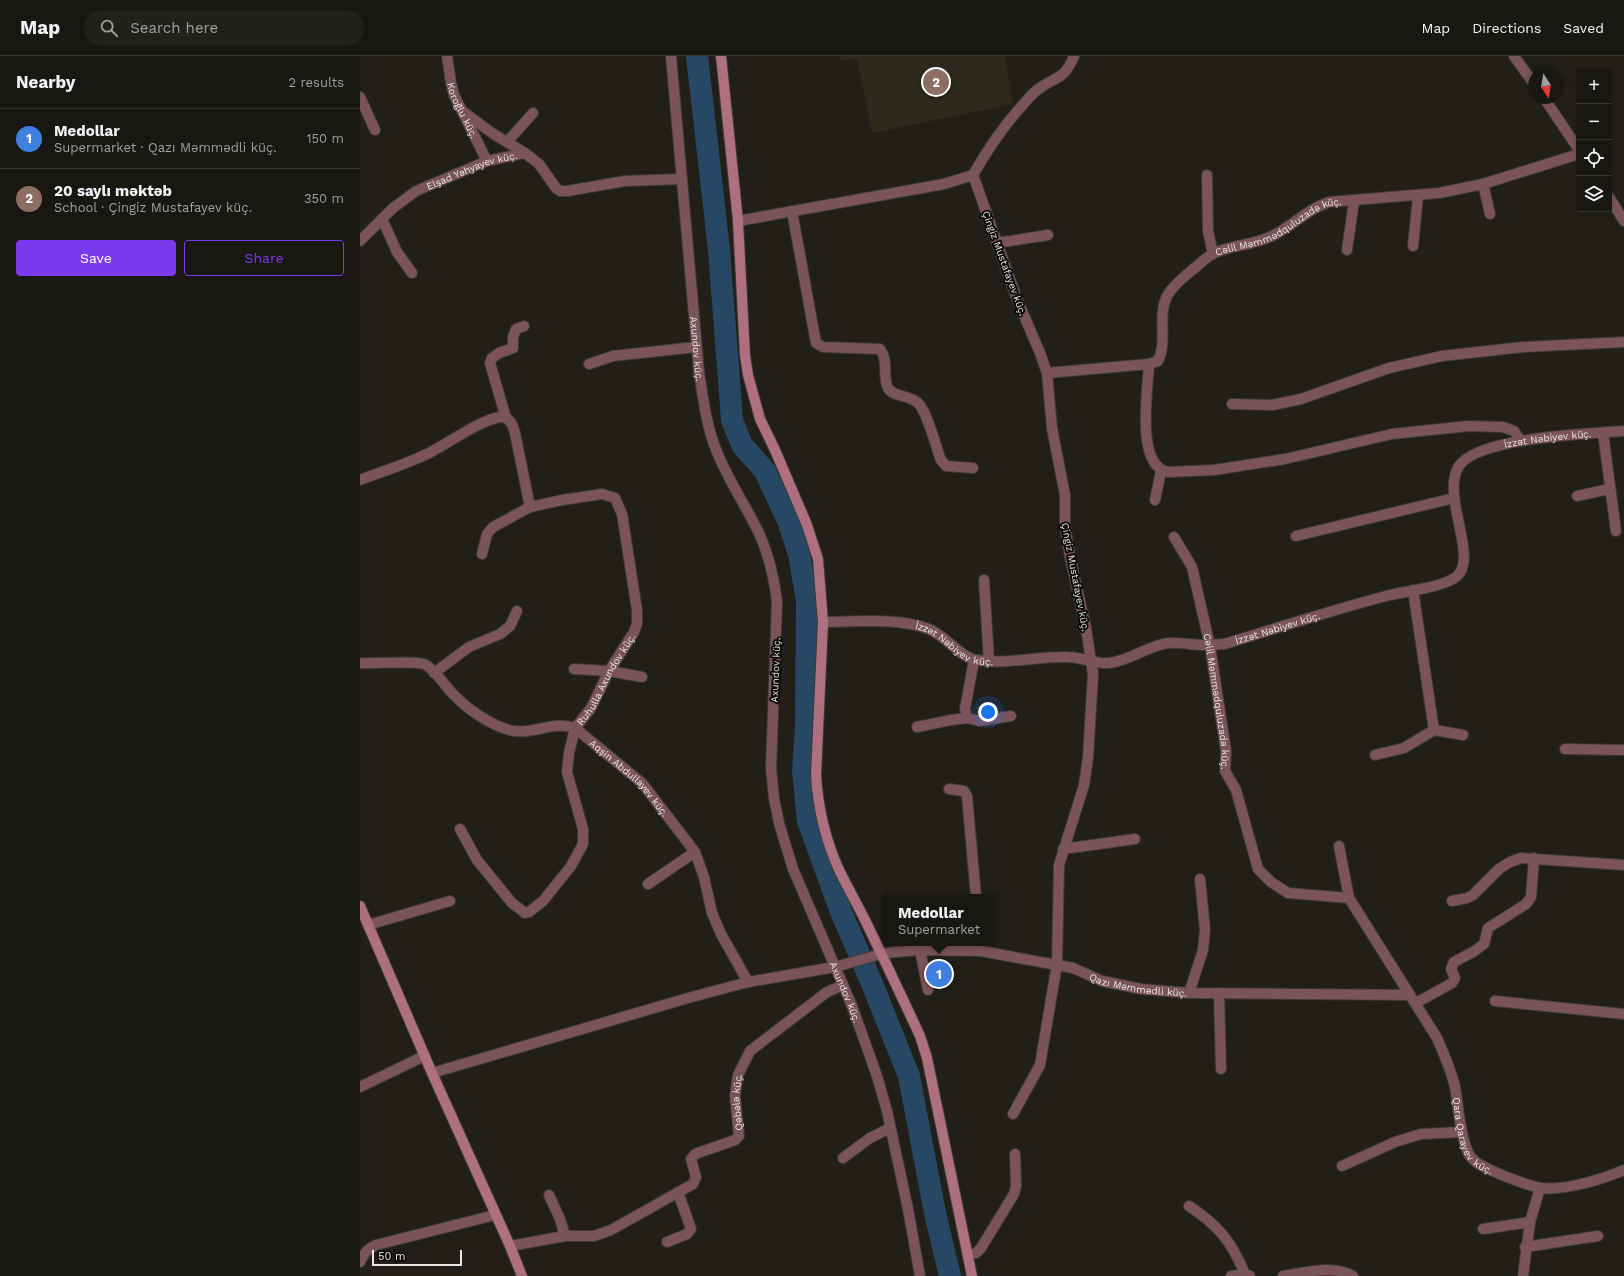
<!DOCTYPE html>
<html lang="en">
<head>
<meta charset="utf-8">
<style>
	:root { --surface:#191712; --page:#22201b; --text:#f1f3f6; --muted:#9f9f9f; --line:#373632; --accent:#7c3aed }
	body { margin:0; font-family:"Work Sans",sans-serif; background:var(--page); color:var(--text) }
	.controls { position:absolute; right:12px; top:12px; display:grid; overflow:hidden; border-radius:4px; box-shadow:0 2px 6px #0003 }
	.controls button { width:36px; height:36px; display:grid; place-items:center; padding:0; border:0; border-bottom:1px solid var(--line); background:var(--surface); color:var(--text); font:20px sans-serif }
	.compass { position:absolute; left:1168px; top:12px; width:36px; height:36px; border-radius:50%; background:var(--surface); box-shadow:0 2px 6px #0003; rotate:168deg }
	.scale { position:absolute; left:12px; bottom:10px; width:90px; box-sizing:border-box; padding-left:4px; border:2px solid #e8e7e2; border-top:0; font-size:11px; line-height:14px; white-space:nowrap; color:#e8e7e2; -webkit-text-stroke:3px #0a0907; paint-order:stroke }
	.you { position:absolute; left:628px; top:656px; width:14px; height:14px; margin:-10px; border:3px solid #fff; border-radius:50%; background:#1a73e8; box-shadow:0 0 0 6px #1a73e833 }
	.badge { display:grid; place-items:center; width:26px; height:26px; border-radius:50%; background:var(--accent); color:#fff; font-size:13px; font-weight:700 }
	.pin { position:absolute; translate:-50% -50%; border:2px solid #fff; box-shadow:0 1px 4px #0006 }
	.popup { position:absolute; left:523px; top:838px; width:112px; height:52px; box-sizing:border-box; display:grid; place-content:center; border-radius:4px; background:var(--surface); filter:drop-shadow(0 1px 3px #0005); font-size:13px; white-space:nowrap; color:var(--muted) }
	.popup b { font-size:15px; color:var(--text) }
	.popup::after { content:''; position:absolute; left:50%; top:100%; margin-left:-8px; border:8px solid transparent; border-top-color:var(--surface) }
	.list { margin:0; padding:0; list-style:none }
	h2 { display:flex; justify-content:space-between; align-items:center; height:52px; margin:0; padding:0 16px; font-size:17px }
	h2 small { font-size:13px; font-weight:400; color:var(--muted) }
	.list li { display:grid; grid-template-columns:26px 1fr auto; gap:12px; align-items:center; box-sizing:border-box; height:60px; padding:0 16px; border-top:1px solid var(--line) }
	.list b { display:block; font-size:15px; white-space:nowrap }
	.list p { margin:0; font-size:13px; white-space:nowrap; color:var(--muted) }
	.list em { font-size:13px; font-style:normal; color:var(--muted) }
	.actions { display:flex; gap:8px; padding:12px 16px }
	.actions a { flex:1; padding:9px 0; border:1px solid var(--accent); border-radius:4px; text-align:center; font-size:14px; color:var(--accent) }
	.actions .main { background:var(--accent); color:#fff }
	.icon { flex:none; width:22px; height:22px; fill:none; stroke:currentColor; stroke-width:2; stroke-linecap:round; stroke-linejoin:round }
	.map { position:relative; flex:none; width:1264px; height:1220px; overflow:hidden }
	header { display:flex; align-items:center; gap:24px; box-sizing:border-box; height:56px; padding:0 20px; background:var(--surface); border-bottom:1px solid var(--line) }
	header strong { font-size:19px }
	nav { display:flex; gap:22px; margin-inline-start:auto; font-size:14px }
	.search { width:280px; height:36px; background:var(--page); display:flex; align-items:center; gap:10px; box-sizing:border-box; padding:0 14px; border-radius:22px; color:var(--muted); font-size:15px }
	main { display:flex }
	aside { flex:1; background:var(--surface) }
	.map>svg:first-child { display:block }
	.built { fill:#2d291d }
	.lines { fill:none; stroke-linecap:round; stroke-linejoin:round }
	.river { stroke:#274864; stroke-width:22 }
	.street-casing { stroke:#3d3b34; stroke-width:12 }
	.secondary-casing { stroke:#3d3b34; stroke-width:12 }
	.street { stroke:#7b535d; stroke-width:10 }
	.secondary { stroke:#ae6f81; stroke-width:10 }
	.labels { text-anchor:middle; stroke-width:4; stroke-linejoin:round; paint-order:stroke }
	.street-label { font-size:10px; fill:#e8e7e2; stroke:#0a0907 }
</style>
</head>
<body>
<header>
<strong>Map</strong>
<div class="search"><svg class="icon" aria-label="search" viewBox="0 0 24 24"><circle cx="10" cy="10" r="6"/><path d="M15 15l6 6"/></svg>Search here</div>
<nav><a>Map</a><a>Directions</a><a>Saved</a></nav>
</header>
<main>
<aside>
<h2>Nearby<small>2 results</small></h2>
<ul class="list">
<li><span class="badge" style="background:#3f7fe0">1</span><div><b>Medollar</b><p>Supermarket · Qazı Məmmədli küç.</p></div><em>150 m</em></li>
<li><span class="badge" style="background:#8d6e63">2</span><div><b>20 saylı məktəb</b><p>School · Çingiz Mustafayev küç.</p></div><em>350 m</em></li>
</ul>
<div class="actions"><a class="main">Save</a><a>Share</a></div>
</aside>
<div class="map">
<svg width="1264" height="1220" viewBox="0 0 1264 1220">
	<rect width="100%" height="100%" fill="#211f18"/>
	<!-- built -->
	<path class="built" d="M479,0h166l8,48 -141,29 -15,-74 -17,1z"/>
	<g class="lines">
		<!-- river -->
		<path class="river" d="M337,0l22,194 13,170 10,25 23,26 24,52 10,31 8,47 -1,125 -3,45 5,50 33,91 32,74 36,90 26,137 15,63"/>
		<defs>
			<g id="street">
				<path id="s1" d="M87,0l4,27 3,12 33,66"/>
				<path id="s2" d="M311,0l28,316c4,25 7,51 16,75 11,30 30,57 44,86 10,22 15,44 18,68l-6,168 3,29 5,25 14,46 59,137 25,70 10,35 21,98 12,67"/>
				<path d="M1154,0l20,28"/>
				<path d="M0,41l15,33"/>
				<path d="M1184,42l35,52"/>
				<path d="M105,57l27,20 33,20"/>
				<path d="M147,86l26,-29"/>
				<path d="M847,119l1,56 5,23"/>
				<path d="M1123,128l7,30"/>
				<path d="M1249,141l15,24"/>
				<path d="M432,155l24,132 7,4 57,2c9,12 2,27 8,39 5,9 22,7 30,15 9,8 18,44 23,57l5,6 27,2"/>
				<path d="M22,163l15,33 15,21"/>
				<path d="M378,165l206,-37 29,-9"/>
				<path id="s3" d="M0,185l33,-33 23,-17 71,-30 38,-8 14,11 17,24 4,3h7l58,-10 56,-2"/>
				<path d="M637,187l51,-8"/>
				<path d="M1053,190l5,-50"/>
				<path d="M987,194l7,-49"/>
				<path d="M229,308l24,-8 83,-9"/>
				<path d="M789,308c-1,25 -14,102 19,108l46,-2 71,-11 107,-25 76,-8 35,1 11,4 7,10"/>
				<path id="s4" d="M687,317l102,-9 9,-3c10,-20 -1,-45 9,-65 6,-11 16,-18 25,-26 7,-5 14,-13 22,-17 18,-8 40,-8 58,-17 21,-10 35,-27 57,-34l110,-9 44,-9 96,-30"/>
				<path d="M872,348l40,1 29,-6 88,-31 53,-12 81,-9 101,-5"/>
				<path d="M146,362l-16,-55 2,-5 7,-5 14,-5v-11l3,-8 8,-3"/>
				<path d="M1243,377l13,98"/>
				<path d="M0,424c23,-9 47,-16 69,-27 20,-10 49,-32 71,-36 10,-1 13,9 15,16l15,74"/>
				<path d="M1217,440l32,-7"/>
				<path d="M795,444l6,-29"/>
				<path d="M936,480l158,-38"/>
				<path id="s5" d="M814,481l18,30 18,79 16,105 -1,20 11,19 22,79 13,13 17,11 61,5 88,140c7,16 14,32 18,49 4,21 4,43 12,63 4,12 17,17 28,22 9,4 37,15 46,16 23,3 62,-9 83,-18"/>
				<path d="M624,524l5,81"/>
				<path d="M1053,534l21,140"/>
				<path id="s6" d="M463,566c32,0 76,-5 106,7 17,7 32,29 47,31 31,5 61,-4 91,-3 15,0 27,7 42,6 21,-2 39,-18 60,-20 13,-1 27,3 40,2 5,0 10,-1 15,-1 54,-16 108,-34 162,-48 19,-5 55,-8 70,-19 24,-18 -16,-82 3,-111 19,-29 130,-32 165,-35"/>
				<path id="s7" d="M0,607c14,1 58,-3 66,2 11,7 18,20 27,29 14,15 36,30 56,36 22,6 45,-10 66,-2l67,55 53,69 9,25 8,36 9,21 27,48"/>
				<path d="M214,613l35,2 33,6"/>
				<path d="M74,617l35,-26 31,-13 10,-8 7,-15"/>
				<path d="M607,662l-2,-9 9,-49"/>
				<path d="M557,671l34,-7 16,-2 12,3 32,-5"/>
				<path d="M1205,693l59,1"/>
				<path d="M1015,699l29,-7 30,-18 29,5"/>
				<path d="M589,733l15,2 3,5 9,101"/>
				<path id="s8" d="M100,773l17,31 35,43 13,10 4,-1 14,-11 28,-35 12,-22v-15l-16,-57 2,-19 6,-25 16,-20 18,-37 25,-39 3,-8v-14l-15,-96 -7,-16 -13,-4 -40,6 -32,7 -37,20 -6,7 -5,20"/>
				<path d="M979,790l10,52"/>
				<path d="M703,793l72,-10"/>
				<path d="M288,828l47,-32"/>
				<path d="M1092,845l15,-3 6,-3 26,-26 11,-7 11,-4 103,7"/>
				<path d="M8,869l82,-24"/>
				<path d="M560,894l8,40"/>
				<path d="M829,937l14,-43 2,-20 -5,-51"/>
				<path d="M859,937l2,76"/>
				<path d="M1135,945l129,13"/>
				<path d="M1056,947l36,-20 3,-5 -4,-9 3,-7 19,-10 11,-8 4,-16 38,-24 5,-7 3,-39"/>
				<path id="s9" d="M72,1017l256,-75 60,-16 87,-15 46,-13 14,-2 25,-2 61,1 92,17 29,13 39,8 48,4 221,2"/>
				<path d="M0,1031l64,-31"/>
				<path d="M653,1058l27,-49 17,-101 2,-99 25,-80 4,-27 5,-84 -7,-46 -16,-71 -5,-32v-30l-13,-67 -5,-55 -7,-20 -23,-54 -44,-124c13,-23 29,-47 47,-67 5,-6 11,-13 17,-18 18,-14 27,-9 37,-34"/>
				<path d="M483,1102l27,-20 20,-10"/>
				<path d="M982,1110l53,-24 26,-8 41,-2"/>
				<path d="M189,1139l11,24 5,17"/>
				<path d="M829,1150c29,19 43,36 56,68"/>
				<path d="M1123,1173l47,-7"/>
				<path d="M307,1186l20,-8 4,-5 -13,-37"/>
				<path id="s10" d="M150,1190l55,-10h29l17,-6 82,-46 3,-7 -5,-18 4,-5 40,-14 4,-4 -4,-40 3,-21 12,-24 77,-59 16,-7"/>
				<path d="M1165,1191l73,-11"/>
				<path d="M608,1199l8,-2 5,-5 33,-54 2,-8 -1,-32"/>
				<path d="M0,1206c4,-8 7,-13 16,-17l119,-30"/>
				<path d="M871,1220l14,-2 5,2"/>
				<path d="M923,1220c23,-3 49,-12 70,0"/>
				<path d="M1163,1220l7,-54 10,-34"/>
			</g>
			<path id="secondary" d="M361,0l17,165 7,134 3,20 12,44 15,31 32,75 11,34 5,63 -7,153c2,33 10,67 24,97 8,16 17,32 25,48 19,39 37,77 55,116l7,22 45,218
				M0,850l72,167 78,173 12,30"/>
		</defs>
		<!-- street casing -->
		<use href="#street" class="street-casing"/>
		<!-- secondary casing -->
		<use href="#secondary" class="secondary-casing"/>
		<!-- street -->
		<use href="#street" class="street"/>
		<!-- secondary -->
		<use href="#secondary" class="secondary"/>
	</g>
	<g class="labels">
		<!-- street labels -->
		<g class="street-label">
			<text dy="4" stroke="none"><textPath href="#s1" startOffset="57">Koroğlu küç.</textPath></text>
			<text dy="4" stroke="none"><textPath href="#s3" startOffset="135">Elşad Yəhyayev küç.</textPath></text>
			<text dy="4" stroke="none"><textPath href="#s4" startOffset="313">Cəlil Məmmədquluzadə küç.</textPath></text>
			<text transform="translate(645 207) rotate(70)" y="4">Çingiz Mustafayev küç.</text>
			<text dy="4" stroke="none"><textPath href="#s2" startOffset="294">Axundov küç.</textPath></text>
			<text dy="4" stroke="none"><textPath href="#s6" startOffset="868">İzzət Nəbiyev küç.</textPath></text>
			<text transform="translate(716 521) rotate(79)" y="4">Çingiz Mustafayev küç.</text>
			<text dy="4" stroke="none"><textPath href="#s6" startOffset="472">İzzət Nəbiyev küç.</textPath></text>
			<text dy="4" stroke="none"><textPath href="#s6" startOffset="137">İzzət Nəbiyev küç.</textPath></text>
			<text transform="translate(415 614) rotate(-88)" y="4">Axundov küç.</text>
			<text dy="4" stroke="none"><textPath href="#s8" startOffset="376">Ruhulla Axundov küç.</textPath></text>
			<text dy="4" stroke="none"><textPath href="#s5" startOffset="172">Cəlil Məmmədquluzadə küç.</textPath></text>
			<text dy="4" stroke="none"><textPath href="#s7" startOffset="314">Aqşin Abdullayev küç.</textPath></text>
			<text dy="4" stroke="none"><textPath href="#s9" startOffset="727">Qazı Məmmədli küç.</textPath></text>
			<text dy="4" stroke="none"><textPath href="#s2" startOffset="966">Axundov küç.</textPath></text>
			<text dy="4" stroke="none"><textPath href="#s10" startOffset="312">Qəbələ küç.</textPath></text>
			<text dy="4" stroke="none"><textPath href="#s5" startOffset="718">Qara Qarayev küç.</textPath></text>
		</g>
	</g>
</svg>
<div class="controls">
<button>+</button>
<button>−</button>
<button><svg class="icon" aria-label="locate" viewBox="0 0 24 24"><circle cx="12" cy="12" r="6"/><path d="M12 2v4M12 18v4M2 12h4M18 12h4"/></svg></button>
<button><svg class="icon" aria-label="layers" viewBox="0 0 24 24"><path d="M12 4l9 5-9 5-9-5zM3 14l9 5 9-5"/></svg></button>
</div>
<svg class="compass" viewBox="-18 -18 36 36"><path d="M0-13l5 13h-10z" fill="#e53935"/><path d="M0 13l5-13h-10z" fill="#9f9f9f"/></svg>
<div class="scale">50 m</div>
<div class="you"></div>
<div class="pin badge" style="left:579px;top:918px;background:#3f7fe0">1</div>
<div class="popup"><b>Medollar</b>Supermarket</div>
<div class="pin badge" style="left:576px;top:26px;background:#8d6e63">2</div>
</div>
</main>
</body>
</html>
